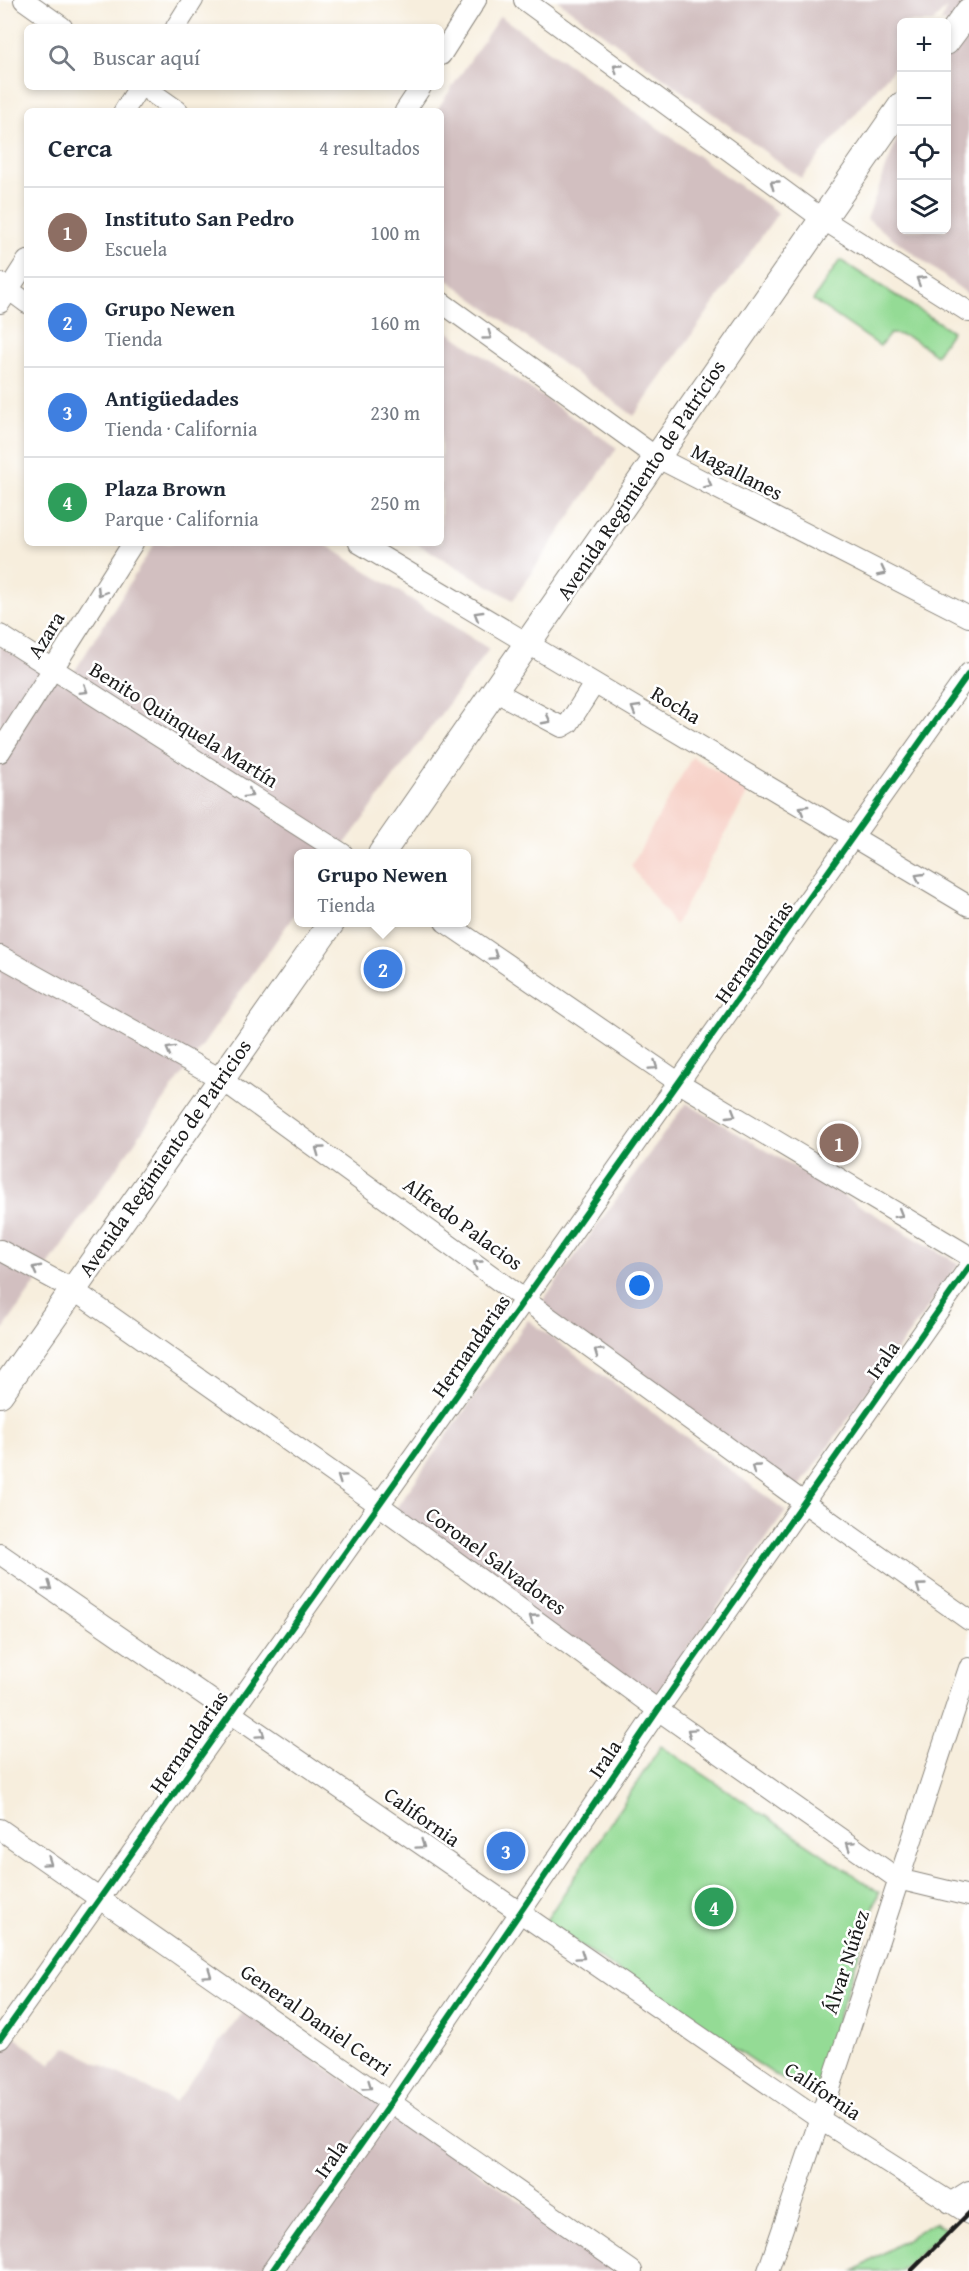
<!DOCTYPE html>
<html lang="es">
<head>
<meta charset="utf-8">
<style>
	:root { --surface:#fff; --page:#f6f6f7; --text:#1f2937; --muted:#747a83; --line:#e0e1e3; --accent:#b5179e }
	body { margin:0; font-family:"Gentium Book Plus",serif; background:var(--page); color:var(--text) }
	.controls { position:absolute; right:18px; top:18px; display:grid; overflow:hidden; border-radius:9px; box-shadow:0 3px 9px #0003 }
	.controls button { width:54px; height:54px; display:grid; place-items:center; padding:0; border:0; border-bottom:2px solid var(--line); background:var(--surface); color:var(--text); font:30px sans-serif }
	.you { position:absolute; left:640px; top:1286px; width:21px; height:21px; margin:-15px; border:4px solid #fff; border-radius:50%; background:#1a73e8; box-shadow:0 0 0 9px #1a73e833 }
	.badge { display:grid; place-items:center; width:39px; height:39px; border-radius:50%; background:var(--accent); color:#fff; font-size:20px; font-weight:700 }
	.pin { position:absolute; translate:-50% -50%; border:3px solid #fff; box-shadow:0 2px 6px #0006 }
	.popup { position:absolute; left:294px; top:849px; width:177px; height:78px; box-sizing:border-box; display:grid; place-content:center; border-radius:9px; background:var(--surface); filter:drop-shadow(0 2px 4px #0005); font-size:20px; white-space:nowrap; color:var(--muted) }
	.popup b { font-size:22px; color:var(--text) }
	.popup::after { content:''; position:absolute; left:50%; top:100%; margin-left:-12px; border:12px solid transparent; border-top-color:var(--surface) }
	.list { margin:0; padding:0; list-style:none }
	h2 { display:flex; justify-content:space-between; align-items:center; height:78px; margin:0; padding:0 24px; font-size:26px }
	h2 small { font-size:20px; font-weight:400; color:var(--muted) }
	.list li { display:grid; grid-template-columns:39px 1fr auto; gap:18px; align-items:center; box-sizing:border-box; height:90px; padding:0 24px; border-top:2px solid var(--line) }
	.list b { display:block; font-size:22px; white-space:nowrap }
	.list p { margin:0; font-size:20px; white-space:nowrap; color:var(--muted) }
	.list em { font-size:20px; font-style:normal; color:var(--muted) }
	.icon { flex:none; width:33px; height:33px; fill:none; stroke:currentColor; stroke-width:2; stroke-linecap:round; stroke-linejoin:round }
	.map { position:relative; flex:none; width:969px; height:2271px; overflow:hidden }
	.search { position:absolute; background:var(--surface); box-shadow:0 3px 9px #0003; left:24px; top:24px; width:420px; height:66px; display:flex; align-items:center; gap:15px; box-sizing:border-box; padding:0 21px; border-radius:9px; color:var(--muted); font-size:22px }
	.panel { position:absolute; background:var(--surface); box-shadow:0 3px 9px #0003; left:24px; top:108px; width:420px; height:438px; border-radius:9px }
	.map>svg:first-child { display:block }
	.built { fill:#f7d1c8 }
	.industrial { fill:#d2bfc0 }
	.green { fill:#94db95; stroke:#587c58; stroke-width:1.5 }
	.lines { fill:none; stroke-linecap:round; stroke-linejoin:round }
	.minor-casing { stroke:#8a857c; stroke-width:22 }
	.major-casing { stroke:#8a857c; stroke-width:28 }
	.minor { stroke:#fff; stroke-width:20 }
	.major { stroke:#fff; stroke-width:26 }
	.rail { stroke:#1c1c1c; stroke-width:4.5 }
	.cycleway-casing { stroke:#fff; stroke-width:10 }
	.cycleway { stroke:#00873e; stroke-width:6 }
	.oneway { stroke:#999 }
	.labels { text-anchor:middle; stroke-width:5; stroke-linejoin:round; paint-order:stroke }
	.street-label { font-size:21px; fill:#1c1c1c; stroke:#fff }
</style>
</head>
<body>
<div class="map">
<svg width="969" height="2271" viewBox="0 0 969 2271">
	<rect width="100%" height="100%" fill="#fff"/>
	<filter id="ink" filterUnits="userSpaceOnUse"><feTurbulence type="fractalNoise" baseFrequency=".0167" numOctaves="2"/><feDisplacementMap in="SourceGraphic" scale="12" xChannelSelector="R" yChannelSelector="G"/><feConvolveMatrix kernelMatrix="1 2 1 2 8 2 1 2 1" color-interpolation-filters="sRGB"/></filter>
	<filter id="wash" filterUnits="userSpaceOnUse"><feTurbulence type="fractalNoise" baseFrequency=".008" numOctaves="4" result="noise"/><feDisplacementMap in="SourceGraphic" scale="24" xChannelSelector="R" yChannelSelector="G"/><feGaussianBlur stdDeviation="1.35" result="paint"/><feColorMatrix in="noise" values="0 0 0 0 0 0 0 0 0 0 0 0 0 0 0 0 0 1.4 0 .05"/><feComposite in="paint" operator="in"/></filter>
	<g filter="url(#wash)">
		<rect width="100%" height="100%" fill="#f7eedd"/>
		<!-- built -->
		<path class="built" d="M692,757l57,33 -74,135 -44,-59z"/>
		<!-- industrial -->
		<path class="industrial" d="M557,0h384l4,3 -1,-3h25v295l-102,-76 34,-91 1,102h44v-208h-5l6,-15 -14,15h-31l-1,38 -100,118z
			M500,16l278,197 -144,203 -193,-141v-164h-5z
			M441,327l176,121 -104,152 -97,-57h25z
			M155,543h168l166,106 -151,204 -39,1v54l-299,426v-688l66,39z
			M686,1103l273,161 -162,226 -258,-184z
			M528,1320l258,191 -134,189 -260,-186z
			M244,2011l377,260h-621v-245l50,38 16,-17 109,55z"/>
		<!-- green -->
		<path class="green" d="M840,260l112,71 -16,24c-16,-12 -26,-21 -46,-21l-10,12 -67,-46z
			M661,1746l218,146 -63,193 -11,5 -25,-12 -235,-156z
			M934,2222l12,7 -46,42h-46z"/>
	</g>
	<g filter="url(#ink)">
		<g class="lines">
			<defs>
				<path id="minor" d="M24,0l38,27
					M524,0l297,218 148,94
					M176,27l17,-27
					M441,55l35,-55
					M144,87l34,24
					M124,111l15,-24
					M405,111l16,-24
					M0,283l27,20
					M441,302l215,155 313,160
					M0,303l27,-42
					M359,543l610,363
					M0,635l343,219
					M496,692l66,35 7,-4 25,-39
					M0,752l133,-209
					M445,922l236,162 288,172
					M0,956l221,123 582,423 166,118
					M0,1250l72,39 307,216 279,205 240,169 71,17
					M0,1554l821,566 148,94
					M0,1829l632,442
					M0,2039c321,-456 649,-908 969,-1366
					M950,2203l19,-12
					M272,2271l119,-169 267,-392 311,-443
					M768,2271c70,-200 133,-402 201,-603"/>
				<path id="major" d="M946,42l23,-31
					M381,854l521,-749
					M0,1394l332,-472"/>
			</defs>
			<!-- minor casing -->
			<use href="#minor" class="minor-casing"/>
			<!-- major casing -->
			<use href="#major" class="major-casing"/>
			<!-- minor -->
			<use href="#minor" class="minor"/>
			<!-- major -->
			<use href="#major" class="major"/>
			<!-- rail -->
			<path class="rail" d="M911,2271l58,-58"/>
			<defs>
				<path id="cycleway" d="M0,2039c321,-456 649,-908 969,-1366
					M272,2271l119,-169 267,-392 311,-443"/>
			</defs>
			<!-- cycleway casing -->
			<use href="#cycleway" class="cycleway-casing"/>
			<!-- cycleway -->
			<use href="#cycleway" class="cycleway"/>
		</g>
		<!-- one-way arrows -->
		<defs><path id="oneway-chevron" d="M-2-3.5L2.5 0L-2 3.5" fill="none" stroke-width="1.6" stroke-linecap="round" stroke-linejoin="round" transform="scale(1.5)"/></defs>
		<g class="oneway">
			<use href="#oneway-chevron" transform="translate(617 68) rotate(-144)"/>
			<use href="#oneway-chevron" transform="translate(774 184) rotate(-144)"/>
			<use href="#oneway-chevron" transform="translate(920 280) rotate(-148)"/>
			<use href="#oneway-chevron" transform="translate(488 336) rotate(36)"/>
			<use href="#oneway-chevron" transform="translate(708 484) rotate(27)"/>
			<use href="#oneway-chevron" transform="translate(882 572) rotate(27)"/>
			<use href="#oneway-chevron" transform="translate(101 592) rotate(122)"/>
			<use href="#oneway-chevron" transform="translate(478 615) rotate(-149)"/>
			<use href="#oneway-chevron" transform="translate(84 690) rotate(32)"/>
			<use href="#oneway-chevron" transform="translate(635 709) rotate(-149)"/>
			<use href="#oneway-chevron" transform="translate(547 720) rotate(28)"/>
			<use href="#oneway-chevron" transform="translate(249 794) rotate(32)"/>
			<use href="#oneway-chevron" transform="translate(803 809) rotate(-149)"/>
			<use href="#oneway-chevron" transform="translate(919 877) rotate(-150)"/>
			<use href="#oneway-chevron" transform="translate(494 956) rotate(34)"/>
			<use href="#oneway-chevron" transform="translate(170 1050) rotate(-151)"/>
			<use href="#oneway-chevron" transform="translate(654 1066) rotate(34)"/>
			<use href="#oneway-chevron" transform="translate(732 1114) rotate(31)"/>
			<use href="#oneway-chevron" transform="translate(319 1150) rotate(-144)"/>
			<use href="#oneway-chevron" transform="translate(899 1214) rotate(31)"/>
			<use href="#oneway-chevron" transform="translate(477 1264) rotate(-144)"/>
			<use href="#oneway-chevron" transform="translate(36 1269) rotate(-152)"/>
			<use href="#oneway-chevron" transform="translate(598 1352) rotate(-144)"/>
			<use href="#oneway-chevron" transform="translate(755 1468) rotate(-144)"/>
			<use href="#oneway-chevron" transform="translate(341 1478) rotate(-145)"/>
			<use href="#oneway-chevron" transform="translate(48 1587) rotate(35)"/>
			<use href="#oneway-chevron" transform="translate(920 1587) rotate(-144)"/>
			<use href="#oneway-chevron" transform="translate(533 1618) rotate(-144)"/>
			<use href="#oneway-chevron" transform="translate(691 1732) rotate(-145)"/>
			<use href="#oneway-chevron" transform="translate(261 1734) rotate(35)"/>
			<use href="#oneway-chevron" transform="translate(421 1845) rotate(35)"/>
			<use href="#oneway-chevron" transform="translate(850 1845) rotate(-145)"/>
			<use href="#oneway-chevron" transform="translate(48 1862) rotate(35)"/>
			<use href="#oneway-chevron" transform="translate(581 1956) rotate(34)"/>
			<use href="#oneway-chevron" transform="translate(208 1974) rotate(35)"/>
			<use href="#oneway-chevron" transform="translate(368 2086) rotate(35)"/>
		</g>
	</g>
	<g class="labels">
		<!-- street labels -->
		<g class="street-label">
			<text transform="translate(737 472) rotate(27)" y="7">Magallanes</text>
			<text transform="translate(641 480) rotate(-56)" y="7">Avenida Regimiento de Patricios</text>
			<text transform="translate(46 635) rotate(-58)" y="7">Azara</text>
			<text transform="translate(676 705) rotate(31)" y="7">Rocha</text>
			<text transform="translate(184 725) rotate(32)" y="7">Benito Quinquela Martín</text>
			<text transform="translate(754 952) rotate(-55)" y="7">Hernandarias</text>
			<text transform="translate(165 1158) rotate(-55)" y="7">Avenida Regimiento de Patricios</text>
			<text transform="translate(463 1224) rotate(36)" y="7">Alfredo Palacios</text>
			<text transform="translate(471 1346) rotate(-55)" y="7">Hernandarias</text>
			<text transform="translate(883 1360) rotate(-55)" y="7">Irala</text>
			<text transform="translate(496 1561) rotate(36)" y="7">Coronel Salvadores</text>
			<text transform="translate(189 1742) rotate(-55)" y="7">Hernandarias</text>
			<text transform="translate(605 1759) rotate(-56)" y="7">Irala</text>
			<text transform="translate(422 1817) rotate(35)" y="7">California</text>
			<text transform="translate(846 1962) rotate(-72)" y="7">Álvar Núñez</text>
			<text transform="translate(316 2020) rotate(35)" y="7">General Daniel Cerri</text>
			<text transform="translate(823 2091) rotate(34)" y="7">California</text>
			<text transform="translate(331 2159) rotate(-55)" y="7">Irala</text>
		</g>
	</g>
</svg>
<div class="controls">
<button>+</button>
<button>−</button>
<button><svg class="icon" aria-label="locate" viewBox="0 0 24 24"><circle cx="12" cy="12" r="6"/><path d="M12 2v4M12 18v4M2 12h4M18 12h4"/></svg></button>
<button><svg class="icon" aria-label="layers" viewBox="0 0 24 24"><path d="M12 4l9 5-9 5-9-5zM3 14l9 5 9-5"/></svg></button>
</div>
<div class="you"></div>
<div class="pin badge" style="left:839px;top:1143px;background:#8d6e63">1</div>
<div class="pin badge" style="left:383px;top:969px;background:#3f7fe0">2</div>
<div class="popup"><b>Grupo Newen</b>Tienda</div>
<div class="pin badge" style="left:506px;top:1851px;background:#3f7fe0">3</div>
<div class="pin badge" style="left:714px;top:1907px;background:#2e9e5b">4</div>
<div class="search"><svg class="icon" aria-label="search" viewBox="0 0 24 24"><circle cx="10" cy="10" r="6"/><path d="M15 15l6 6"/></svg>Buscar aquí</div>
<section class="panel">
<h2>Cerca<small>4 resultados</small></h2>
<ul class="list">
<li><span class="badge" style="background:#8d6e63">1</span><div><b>Instituto San Pedro</b><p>Escuela</p></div><em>100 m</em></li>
<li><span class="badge" style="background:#3f7fe0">2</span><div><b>Grupo Newen</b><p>Tienda</p></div><em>160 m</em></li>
<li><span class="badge" style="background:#3f7fe0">3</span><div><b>Antigüedades</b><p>Tienda · California</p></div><em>230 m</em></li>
<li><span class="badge" style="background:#2e9e5b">4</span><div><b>Plaza Brown</b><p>Parque · California</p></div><em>250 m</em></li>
</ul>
</section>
</div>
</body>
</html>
